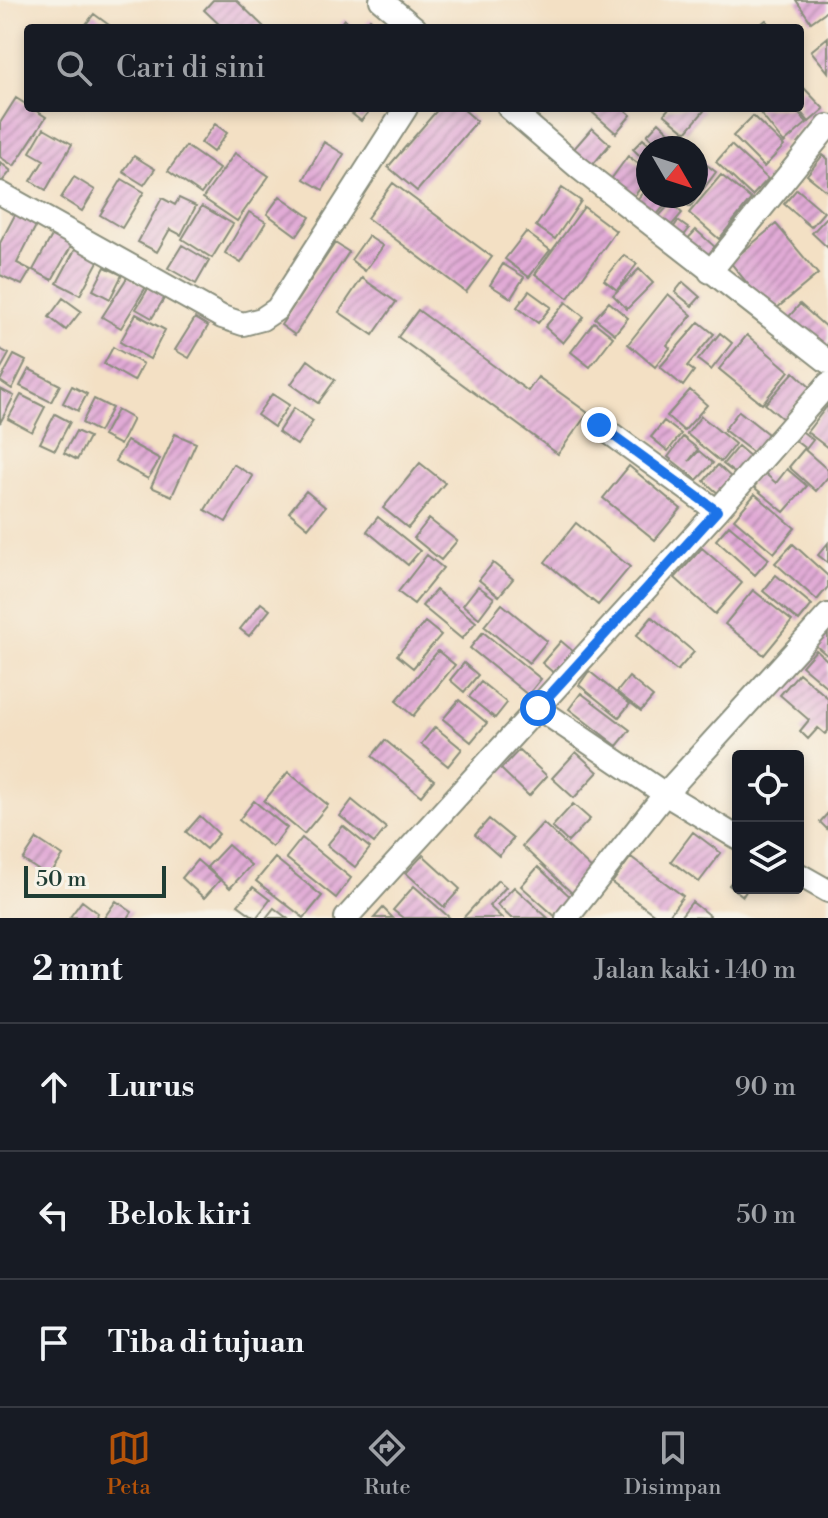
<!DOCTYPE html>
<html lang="id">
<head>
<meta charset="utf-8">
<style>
	:root { --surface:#171b24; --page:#242831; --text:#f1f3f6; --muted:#9ea1a6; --line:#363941; --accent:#b45309 }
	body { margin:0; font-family:"Libre Bodoni",serif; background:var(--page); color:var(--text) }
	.controls { position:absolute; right:24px; bottom:24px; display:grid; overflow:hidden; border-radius:8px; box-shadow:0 4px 12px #0003 }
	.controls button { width:72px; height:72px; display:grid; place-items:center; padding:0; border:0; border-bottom:2px solid var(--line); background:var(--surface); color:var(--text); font:40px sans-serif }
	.compass { position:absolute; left:636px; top:136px; width:72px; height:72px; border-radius:50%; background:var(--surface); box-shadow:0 4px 12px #0003; rotate:129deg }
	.scale { position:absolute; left:24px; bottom:20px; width:142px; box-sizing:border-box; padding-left:8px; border:4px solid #1f3d34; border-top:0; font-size:22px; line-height:28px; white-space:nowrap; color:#1f3d34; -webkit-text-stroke:6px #f7f3e8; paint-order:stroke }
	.stop { position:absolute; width:24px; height:24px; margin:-18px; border:6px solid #1a73e8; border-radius:50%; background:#fff }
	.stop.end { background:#1a73e8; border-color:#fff; box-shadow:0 2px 8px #0008 }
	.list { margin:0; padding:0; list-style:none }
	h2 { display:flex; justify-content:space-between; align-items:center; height:104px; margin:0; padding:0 32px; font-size:34px }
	h2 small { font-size:26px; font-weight:400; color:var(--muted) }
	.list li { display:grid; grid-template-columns:52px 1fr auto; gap:24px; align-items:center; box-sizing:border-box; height:128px; padding:0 32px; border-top:2px solid var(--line) }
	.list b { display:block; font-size:30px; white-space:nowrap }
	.list em { font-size:26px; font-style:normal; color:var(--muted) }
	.icon { flex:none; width:44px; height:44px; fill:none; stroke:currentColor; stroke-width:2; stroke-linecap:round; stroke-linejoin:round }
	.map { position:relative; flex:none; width:828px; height:918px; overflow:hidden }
	.search { position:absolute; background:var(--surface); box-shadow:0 4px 12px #0003; left:24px; right:24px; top:24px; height:88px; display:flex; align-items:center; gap:20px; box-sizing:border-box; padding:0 28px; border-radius:8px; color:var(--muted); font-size:30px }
	.sheet { height:488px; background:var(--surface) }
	nav { display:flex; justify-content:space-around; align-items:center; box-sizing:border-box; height:112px; border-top:2px solid var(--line); background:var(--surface); font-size:22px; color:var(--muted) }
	nav a { display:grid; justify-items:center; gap:4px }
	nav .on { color:var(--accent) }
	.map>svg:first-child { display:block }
	.building { fill:url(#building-hatch) }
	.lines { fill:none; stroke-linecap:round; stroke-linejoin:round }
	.minor-casing { stroke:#898e7c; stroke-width:26 }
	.minor { stroke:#fff; stroke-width:22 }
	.route { stroke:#1a73e8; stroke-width:10 }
</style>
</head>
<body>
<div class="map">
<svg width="828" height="918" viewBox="0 0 828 918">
	<defs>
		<pattern id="building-hatch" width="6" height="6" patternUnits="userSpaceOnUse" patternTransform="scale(2)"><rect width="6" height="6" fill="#e1aad6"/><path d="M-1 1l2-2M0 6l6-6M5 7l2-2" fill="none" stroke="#b68cae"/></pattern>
	</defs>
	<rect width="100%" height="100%" fill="#f7f3e8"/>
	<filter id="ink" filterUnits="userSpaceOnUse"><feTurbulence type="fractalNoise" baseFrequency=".0125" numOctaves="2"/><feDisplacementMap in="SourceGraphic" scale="16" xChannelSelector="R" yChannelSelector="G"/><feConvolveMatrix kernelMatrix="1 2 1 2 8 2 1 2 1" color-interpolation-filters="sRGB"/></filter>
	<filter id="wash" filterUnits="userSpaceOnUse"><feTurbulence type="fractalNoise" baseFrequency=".006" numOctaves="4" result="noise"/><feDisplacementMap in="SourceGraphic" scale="32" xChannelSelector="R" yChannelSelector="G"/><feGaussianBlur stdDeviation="1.8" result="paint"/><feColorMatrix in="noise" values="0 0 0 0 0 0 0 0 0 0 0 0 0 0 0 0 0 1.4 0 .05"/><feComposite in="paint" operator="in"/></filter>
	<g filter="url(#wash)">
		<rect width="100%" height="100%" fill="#f3e0c4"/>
		<g id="blocks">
			<!-- building -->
			<path class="building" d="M213,0h23l29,28h-42l-19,-18z
				M796,0h32v10l-17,12z
				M94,14l19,14h-30z
				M344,19l12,9h-18z
				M370,19l11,9h-19z
				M766,20l7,8h-17z
				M828,37v35l-17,-21z
				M804,88l20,21 -15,13 -12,-14h3v-17z
				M16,98l30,19 -32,49 -14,-9v-34z
				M345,108h27l-11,13z
				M439,108h23l15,13 -60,70 -29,-24z
				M595,108h28l8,7 -15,18 -24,-21z
				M669,108h31l4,3 -18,21 -22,-18z
				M756,108h38l13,15 -23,20z
				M753,116l31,30 -20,21 -31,-31z
				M659,122l20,19 -6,7h-12l-14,-13z
				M215,124l12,9 -14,19 -12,-9z
				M44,128l28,16 -26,46 -15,-9 13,-21 -14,-8z
				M592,128l18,16 -19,23 -19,-16z
				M643,139l10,9h-5v16l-15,-15z
				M324,142l20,12 -21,36 -19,-11z
				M731,145l37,34 -16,17 -36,-34z
				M186,146l33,23 -18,25 -33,-23z
				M235,153l34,23 -32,45 -34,-23z
				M823,155l5,4v33l-21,-17z
				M134,156l21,13 -11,16 -21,-13z
				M628,156l20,15v7l-16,21 -23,-17z
				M0,162l11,9 -11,13z
				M703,162l13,10 -26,35 -15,-11h21v-25z
				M721,175l30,24 -32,40 -30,-26z
				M74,177l21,13 -13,21 -21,-13z
				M122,179l22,13 -22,36 -22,-13z
				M393,183l99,74 -26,35 -99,-74z
				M648,186v10h25l-18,21 -19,-16z
				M562,188l19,13 -26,38 -19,-13z
				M797,189l27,23 -13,15 -27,-23z
				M280,196l30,21 -13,19 -30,-22z
				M162,198l13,7 4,-7 17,8 -15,29 -11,-6 -13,23 -19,-10z
				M671,203l11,10 -11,13 -12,-10z
				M202,206l31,18 -21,34 -30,-19z
				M584,207l32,24 -48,67 -33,-24z
				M249,212l17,10 -25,41 -16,-10z
				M16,213l21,11 -20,39 14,7 -9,15 -22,-10v-32z
				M828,216v32l-16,-15z
				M678,221l11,8 -10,13 -10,-8z
				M776,224l42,50 -47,39 -41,-51z
				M696,230l19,17 -13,15 -20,-17z
				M54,232l19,11 -21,37 -19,-10z
				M526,232l24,18 -21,27 -24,-18z
				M368,236l15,10 -18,25 -14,-11z
				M335,243l14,9 -54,83 -14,-10z
				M78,244l23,12 -21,39 -23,-12z
				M182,245l27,16 -13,23 -28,-16z
				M624,255l13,9 -20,26 -13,-10z
				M503,264l21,13 -13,21 -21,-13z
				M105,267l17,8 -12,24 -17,-9z
				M639,269l14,14 -26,26 -14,-14z
				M128,276l18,11 -25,41 -19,-11z
				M362,278l34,24 -23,33 -34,-23z
				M683,282l17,15 -8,9 -17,-14z
				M149,287l16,10 -13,21 -16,-9z
				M529,291l22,16 -13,16 -21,-16z
				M668,294l24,21 -25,30 3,3 -15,19 -27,-23z
				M63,298l18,13 -15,19 -17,-13z
				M566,302l18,15 -21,26 -18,-16z
				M609,302l19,16 -13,16 -20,-16z
				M800,304l28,25v30l-42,-39z
				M418,310l110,81 10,-14 50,36 -30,41 -160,-117z
				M136,314l29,16 -15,29 -30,-17z
				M195,318l13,8 -19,32 -14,-8z
				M594,322l19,15 -23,30 -19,-15z
				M699,322l15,12 -27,32 7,5 -11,15 -23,-19z
				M720,333l12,10 -21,27 -13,-10z
				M747,335l42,36 -27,33 -43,-35z
				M113,347l30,17 -9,17 -30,-17z
				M0,349l9,5 -9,16z
				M14,355l12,6 -14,28 -12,-8z
				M308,360l27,20 -17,23 -27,-19z
				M29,369l31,16 -9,17 -31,-16z
				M794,372l17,16 -28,31 -18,-15z
				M72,386l15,8 -9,17 -15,-8z
				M0,389l14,7 -14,27z
				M690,390l17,15 -23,26 -17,-15z
				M272,394l17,11 -15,22 -17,-12z
				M21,395l24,12 -13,25 -24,-13z
				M94,399l18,9 -13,24 -17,-9z
				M828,405v43l-21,-16z
				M294,408l19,13 -16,24 -19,-13z
				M117,410l16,9 -13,26 -17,-9z
				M739,411l29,23 -14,19 -30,-23z
				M55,414l15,8 -15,28 -15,-7z
				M701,416l34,28 -14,18 -34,-28z
				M664,421l17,13 -13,17 -17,-14z
				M799,429l14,11 -7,9 -14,-11z
				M76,431l13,6 -12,23 -13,-7z
				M175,434l21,9 -24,53 -21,-9z
				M683,437l15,12 -9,12 10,-10 14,12 -16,17 -29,-23z
				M127,441l33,18 -12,20 -33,-18z
				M738,446l14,12 -15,17 -14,-11z
				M804,449l24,21v7l-12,14 -27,-24z
				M420,463l25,20 -37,45 -25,-20z
				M233,464l20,12 -27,46 -21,-12z
				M718,465l16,15 -14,15 -16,-14z
				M629,466l52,43 -26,31 -52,-42z
				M760,469l16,14 11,-14 20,17 -23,26 -35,-29z
				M306,491l19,16 -17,21 -19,-16z
				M755,494l40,34 -21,25 -40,-34z
				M378,517l42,34 -12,14 -41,-34z
				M429,519l28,22 -16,19 -27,-22z
				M576,523l54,44 -32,38 -53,-43z
				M729,525l40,34 -14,16 -39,-35z
				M828,543v20l-10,-8z
				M793,544l35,32v11l-11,13 -42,-37z
				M702,548l40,35 -27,31 -40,-36z
				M427,555l16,13 -29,36 -16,-12z
				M493,563l20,16 -14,17 -20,-16z
				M776,575l36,30 -13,16 -36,-30z
				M478,586l16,12 -15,20 -16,-13z
				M436,590l40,32 -14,17 -40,-33z
				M753,590l39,31 -28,34 -39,-31z
				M261,603l9,7 -21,26 -9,-7z
				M502,604l45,37 -18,22 -45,-37z
				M652,617l42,35 -17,19 -41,-35z
				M425,622l16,13 -28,33 -16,-13z
				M828,630v26l-13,-11z
				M483,632l58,47 -13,16 -58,-47z
				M561,641l13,11 -19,22 -13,-11z
				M816,650l12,11v27l-26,-22z
				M438,651l17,14 -42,51 -17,-15z
				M464,663l14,12 -14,17 -14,-12z
				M589,671l41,33 -11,13 -40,-32z
				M799,673l29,25v33l-3,3 -7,-6 -10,11 -8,-8 9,-11 -29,-25z
				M629,677l24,20 -12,14 -24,-19z
				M481,682l26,21 -12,15 -26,-21z
				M581,693l49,37 -13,16 -48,-37z
				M459,700l28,23 -16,19 -28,-23z
				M435,727l27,22 -14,17 -27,-22z
				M385,740l49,40 -13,16 -49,-40z
				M519,750l28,26 -18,20 -28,-27z
				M576,752l22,20 -24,26 -22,-20z
				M288,772l40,33 -24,29 -40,-33z
				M352,800l34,28 -12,15 -34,-27z
				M254,801l33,27 -15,19 -33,-27z
				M573,804l17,15 -22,23 -16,-15z
				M828,813v17l-8,-8z
				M200,816l19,18 -13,15 -20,-17z
				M489,819l24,20 -14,17 -24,-21z
				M543,823l52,49 -21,23 -52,-49z
				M343,826l27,22 -15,19 -28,-22z
				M693,832l28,21 -22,29 -28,-21z
				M302,838l49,40 -15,20 -50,-40z
				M37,839l26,17 -14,21 -26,-17z
				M228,845l23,20 -21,23 -23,-21z
				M423,855l37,34 -16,18 -38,-34z
				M631,857l52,39 -16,22h-8l-47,-35z
				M275,858l47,38 -18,22 -48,-37z
				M197,860l23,20 -16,18 -22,-20z
				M538,867l36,33 -17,18 -36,-32z
				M738,873v15h10l-5,8 -14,-11z
				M498,880l8,7 -17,19 13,12h-39z
				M414,886l36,32h-47l-10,-8z
				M253,887l17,13 -14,18 -18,-13z
				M514,887l34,31h-37l-14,-13z
				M82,901l16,12 -3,5 -25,-1z
				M116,901l16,11 -4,6h-24z
				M692,902l18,14 -2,2 -28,-1z
				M274,908l13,10h-21z
				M383,908l10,10h-19z"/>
		</g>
	</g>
	<g filter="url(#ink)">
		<use href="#blocks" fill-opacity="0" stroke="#898e7c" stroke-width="2"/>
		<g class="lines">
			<defs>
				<path id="minor" d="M381,0l34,28
					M509,108l70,60 249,194
					M0,193l222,124 21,7 19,-5 15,-10 129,-201
					M710,272l118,-146
					M599,425l118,86
					M538,708l127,86 73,44
					M798,874l30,17
					M346,918l371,-407 111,-127
					M567,918l98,-124 163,-179"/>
			</defs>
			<!-- minor casing -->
			<use href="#minor" class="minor-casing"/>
			<!-- minor -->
			<use href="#minor" class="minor"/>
		</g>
	</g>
	<g class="lines" filter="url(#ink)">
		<!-- route -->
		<path class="route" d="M538,708l179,-197 -118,-86"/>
	</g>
</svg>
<div class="controls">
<button><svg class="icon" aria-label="locate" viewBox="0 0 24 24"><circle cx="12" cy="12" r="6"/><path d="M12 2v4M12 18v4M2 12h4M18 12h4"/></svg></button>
<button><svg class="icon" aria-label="layers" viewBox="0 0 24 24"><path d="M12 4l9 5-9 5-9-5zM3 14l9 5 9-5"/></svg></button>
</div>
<svg class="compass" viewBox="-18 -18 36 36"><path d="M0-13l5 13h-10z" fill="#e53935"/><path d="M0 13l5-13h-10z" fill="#9ea1a6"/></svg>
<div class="scale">50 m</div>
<div class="stop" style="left:538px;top:708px"></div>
<div class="stop end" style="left:599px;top:425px"></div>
<div class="search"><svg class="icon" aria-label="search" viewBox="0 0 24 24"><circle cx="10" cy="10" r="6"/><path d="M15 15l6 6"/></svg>Cari di sini</div>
</div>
<section class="sheet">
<h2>2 mnt<small>Jalan kaki · 140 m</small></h2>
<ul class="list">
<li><svg class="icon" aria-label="ahead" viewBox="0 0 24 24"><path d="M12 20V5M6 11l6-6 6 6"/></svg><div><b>Lurus</b></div><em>90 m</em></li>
<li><svg class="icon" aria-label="left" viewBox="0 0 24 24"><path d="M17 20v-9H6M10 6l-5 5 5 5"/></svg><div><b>Belok kiri</b></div><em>50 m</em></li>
<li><svg class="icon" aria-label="arrive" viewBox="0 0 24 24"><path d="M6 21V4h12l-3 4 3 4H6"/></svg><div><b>Tiba di tujuan</b></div></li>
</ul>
</section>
<nav>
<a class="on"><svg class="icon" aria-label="map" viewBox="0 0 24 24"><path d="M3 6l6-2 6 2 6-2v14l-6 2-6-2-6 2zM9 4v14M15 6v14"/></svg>Peta</a>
<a><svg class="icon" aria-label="directions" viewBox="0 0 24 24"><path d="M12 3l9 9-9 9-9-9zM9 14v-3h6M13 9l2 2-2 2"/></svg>Rute</a>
<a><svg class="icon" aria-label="saved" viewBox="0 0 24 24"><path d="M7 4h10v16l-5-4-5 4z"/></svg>Disimpan</a>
</nav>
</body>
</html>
